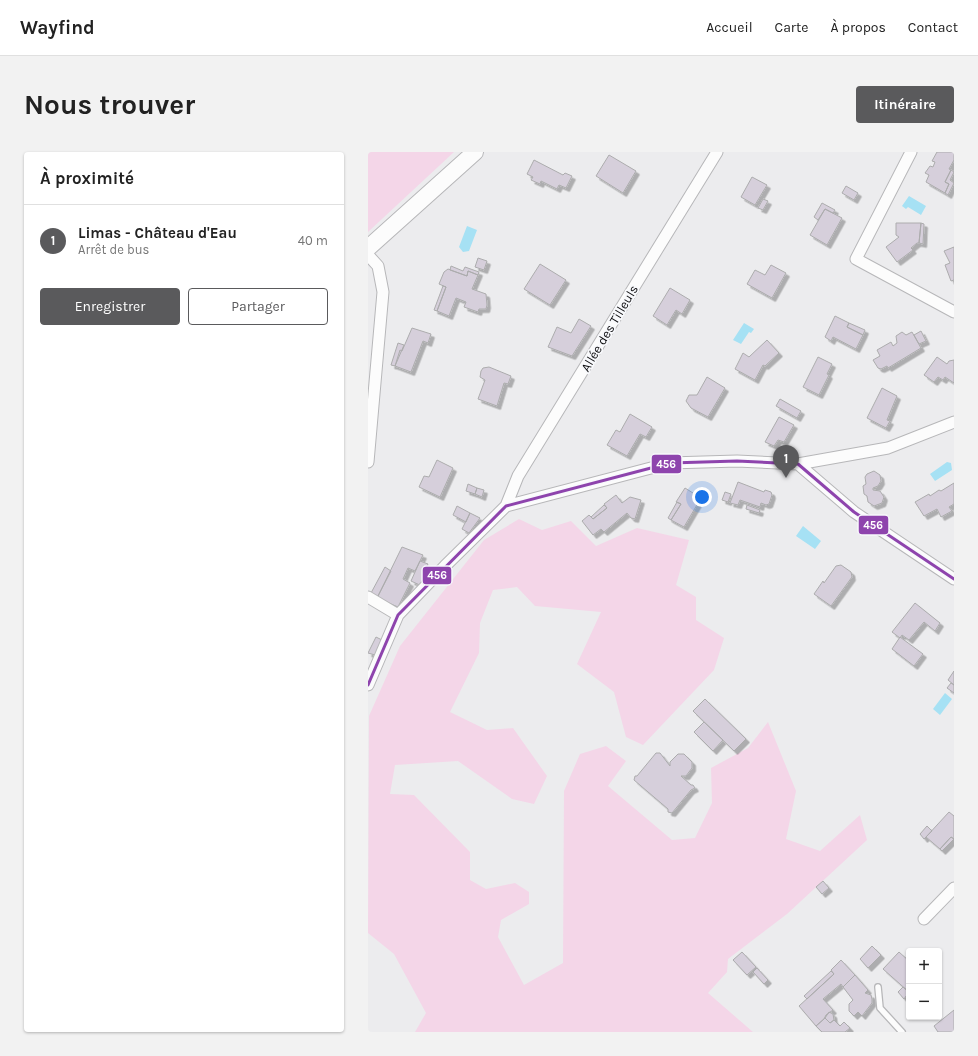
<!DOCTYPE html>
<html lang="fr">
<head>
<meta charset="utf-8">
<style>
	:root { --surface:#fff; --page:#f2f2f2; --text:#222; --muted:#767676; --line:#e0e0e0; --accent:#5a5a5c }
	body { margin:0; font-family:Karla,sans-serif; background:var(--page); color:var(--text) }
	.controls { position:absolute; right:12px; bottom:12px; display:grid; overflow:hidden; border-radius:4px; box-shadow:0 1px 3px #0004 }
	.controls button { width:36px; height:36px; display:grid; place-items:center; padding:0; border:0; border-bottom:1px solid var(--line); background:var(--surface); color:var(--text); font:20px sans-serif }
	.you { position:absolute; left:334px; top:345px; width:14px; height:14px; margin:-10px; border:3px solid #fff; border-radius:50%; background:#1a73e8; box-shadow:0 0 0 6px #1a73e833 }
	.badge { display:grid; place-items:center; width:26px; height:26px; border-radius:50%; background:var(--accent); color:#fff; font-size:13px; font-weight:700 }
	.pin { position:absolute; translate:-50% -33px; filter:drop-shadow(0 1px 2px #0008) }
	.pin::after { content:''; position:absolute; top:21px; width:14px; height:12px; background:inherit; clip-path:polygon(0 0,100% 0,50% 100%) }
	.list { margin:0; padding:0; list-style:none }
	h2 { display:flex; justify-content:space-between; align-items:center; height:52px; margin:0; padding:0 16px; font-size:17px }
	h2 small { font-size:13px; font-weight:400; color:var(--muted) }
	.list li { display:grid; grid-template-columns:26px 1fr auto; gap:12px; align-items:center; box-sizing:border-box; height:72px; padding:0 16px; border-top:1px solid var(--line) }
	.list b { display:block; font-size:15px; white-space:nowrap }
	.list p { margin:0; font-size:13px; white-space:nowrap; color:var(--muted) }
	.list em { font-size:13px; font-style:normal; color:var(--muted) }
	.actions { display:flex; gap:8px; padding:12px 16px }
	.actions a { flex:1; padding:9px 0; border:1px solid var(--accent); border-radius:4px; text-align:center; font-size:14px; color:var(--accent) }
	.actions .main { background:var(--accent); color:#fff }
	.map { position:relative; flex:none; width:586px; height:880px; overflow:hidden; border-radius:4px }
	header { display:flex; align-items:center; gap:24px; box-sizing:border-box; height:56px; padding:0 20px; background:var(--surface); border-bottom:1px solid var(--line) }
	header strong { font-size:19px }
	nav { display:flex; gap:22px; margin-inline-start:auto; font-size:14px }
	.intro { display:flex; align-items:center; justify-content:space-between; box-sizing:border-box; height:96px; padding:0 24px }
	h1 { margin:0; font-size:28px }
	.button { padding:10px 18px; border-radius:4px; background:var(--accent); color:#fff; font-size:14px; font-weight:700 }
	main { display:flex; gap:24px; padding:0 24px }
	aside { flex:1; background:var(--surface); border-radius:4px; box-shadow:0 1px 3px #0004 }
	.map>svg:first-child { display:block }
	.green { fill:#f4d6e8 }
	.water { fill:#a6e1f4 }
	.building { fill:#d6cfdb; stroke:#acacad; filter:url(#shadow) }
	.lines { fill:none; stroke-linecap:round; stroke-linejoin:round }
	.service-casing { stroke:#b7b7b9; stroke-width:8 }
	.minor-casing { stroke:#b7b7b9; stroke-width:13 }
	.secondary-casing { stroke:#b7b7b9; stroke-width:18 }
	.service { stroke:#fcfcfc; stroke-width:5.5 }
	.minor { stroke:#fcfcfc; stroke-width:11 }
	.secondary { stroke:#fcfcfc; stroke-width:16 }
	.bus-1-casing { stroke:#f8f9fc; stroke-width:6 }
	.bus-1 { stroke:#8e44ad; stroke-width:3 }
	.labels { text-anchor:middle; stroke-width:3.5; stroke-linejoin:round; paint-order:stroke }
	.street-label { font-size:13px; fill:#0c0c0e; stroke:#f8f9fc }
	.line-badge { stroke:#f8f9fc; stroke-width:1.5 }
	.badge-label { font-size:11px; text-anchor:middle; font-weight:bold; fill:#fff }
</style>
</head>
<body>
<header>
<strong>Wayfind</strong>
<nav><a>Accueil</a><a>Carte</a><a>À propos</a><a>Contact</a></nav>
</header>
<div class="intro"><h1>Nous trouver</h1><a class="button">Itinéraire</a></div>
<main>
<aside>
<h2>À proximité<small></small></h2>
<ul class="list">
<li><span class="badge">1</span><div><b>Limas - Château d'Eau</b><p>Arrêt de bus</p></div><em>40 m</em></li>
</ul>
<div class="actions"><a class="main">Enregistrer</a><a>Partager</a></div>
</aside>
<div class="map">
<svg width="586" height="880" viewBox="0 0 586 880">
	<defs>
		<filter id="shadow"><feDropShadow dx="3.5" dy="3.5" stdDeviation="0" flood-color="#0004"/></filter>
	</defs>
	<rect width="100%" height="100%" fill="#ececee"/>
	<!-- green -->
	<path class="green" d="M0,0h86l-86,80z
		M151,367l23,11 29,-9 25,25 41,-18 52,12 -13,45 20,12v23l28,18 -10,32 -71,75 -17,-8 -12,-45 -37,-28 24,-52 -66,-6 -18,-19 -24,3 -13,33 -1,30 -29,59 37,18 26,-2 34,48 -13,28 -22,-5 -54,-38 -63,4 -5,29 24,1 56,57v28l16,9 29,-6 14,9v12l-28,16 -3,17 26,48 39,-22 1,-172 16,-37 26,-8 20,15 -18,25 64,54 23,-2 17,-35 -1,-35 37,-20 20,-26 28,69 -10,48 34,12 40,-36 7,25 -80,74 -59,45 -1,13 -19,21 45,39h-338l11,-19 -32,-59 -26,-21 1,-217 31,-70 84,-106z"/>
	<!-- water -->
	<path class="water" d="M541,44l17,10 -5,9 -13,-8 -2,2 -4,-3z
		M99,74l10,4 -8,21 -6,1 -4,-5z
		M376,171l10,6 -3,4 -2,-1 -8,12 -8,-4z
		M579,310l4,1 1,7 -17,11 -5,-7z
		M435,374l18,15 -6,8 -19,-13z
		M577,541l7,6 -12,16 -7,-6z"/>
	<!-- building -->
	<path class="building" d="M569,0h17v8l-5,9 2,1 -6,12 4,2 -4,9 -19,-11 3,-7 -4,-2 5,-7 3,1 2,-5 -3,-1z
		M241,3l27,16 -13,22 -27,-17z
		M166,8l29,15 2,-2 7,3 -6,12 -7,-3 -2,4 -16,-8 -1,3 -9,-4 2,-3 -6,-3z
		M583,18l3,2 -4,8 4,3 -6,12 -3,-2 4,-9 -4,-2z
		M384,25l15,8 -12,20 -14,-8z
		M478,34l12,7 -4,7 -12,-7z
		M395,47l5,2 -5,9 -5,-2z
		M454,51l13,7 -2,3 -8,-4 -7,11 -4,-3z
		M457,57l17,9 -15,27 -17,-10z
		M528,71h25l-2,20h-2l-6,5 2,2 -16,12 -11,-15 13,-10 -3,-2z
		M553,71l3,1 -1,20 -4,-1z
		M586,95v33l-3,1 -6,-16 5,-2 -6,-12z
		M110,106l9,3 -3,9 -9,-3z
		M172,112l26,16 -16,25 -26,-16z
		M403,113l15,8 -14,25 -25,-14 8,-14 10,5z
		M83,114l12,5 2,-4 14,5 -1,3 -10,-4 -1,5 -17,-6z
		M80,117l19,7 1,-5 10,4 -6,14 14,5 1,11 -1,4h-7l-1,3 -14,-5 2,-5 -10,-4 -7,18 -12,-5 9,-24 -7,-3 5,-12z
		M75,134l3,1 -9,24 -3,-1z
		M302,136l20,12 -8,14 -6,-4 -9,15 -14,-9z
		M467,164l14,7 -2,4 16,8 -7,14 -23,-12 -2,4 -6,-4z
		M211,167l12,7 -19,30 -24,-9 9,-20 14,6z
		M481,171l16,7 -2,5 -16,-8z
		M44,176l19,6 -3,9 -5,-2 -12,31 -16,-6 5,-16 2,1z
		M553,179l5,10 -7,3 -5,-9z
		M534,180l4,3 6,-3 9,16 -33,20 -1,-2 -6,3 -3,-1 -5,-8 7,-4 -3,-6 14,-8 2,4 4,-3 -1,-7z
		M399,188l12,13 -14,13 -2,-1 -8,15 -20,-11 8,-16 6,4z
		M30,191l6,2 -9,21 -4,-1z
		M450,205l14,7 -5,10 2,1 -10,20 -16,-8z
		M569,205l10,7 2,-3 5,-1v23l-9,-6 -2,3 -5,-3 -4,5 -10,-7z
		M121,215l22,9 -3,8 -4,-1 -7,23 -19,-7 7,-19 -5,-3 1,-6 2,-3z
		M339,225l18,11 -17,29 -17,-9 -5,-7 3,-6h8z
		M514,236l15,8 -10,24 3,1 -4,7 -19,-10z
		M412,247l21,12 -4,7 -21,-12z
		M262,262l22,13 -6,10 -6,-3 -13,22 -20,-11 9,-15 4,2z
		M411,265l15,8 -10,17 -6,-2 -4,6 -9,-4z
		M69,308l16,8 -13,29 -21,-10 5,-11 5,1z
		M506,319l6,4 1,6 -3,5 -5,2v2l7,1 4,6 -2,6 -8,3 -6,-4 -1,-6 -3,-2 -1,-8 3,-2 -1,-7 2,-3z
		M370,330l26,10 1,-2 6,2 1,3 -3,9 -3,1 -5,-2 -1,4 -20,-7 -2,5 -8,-2z
		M586,331v21l-5,3 3,4 -11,6 -4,-8 -13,7 -9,-14 14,-8 1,2 9,-6 2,1z
		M100,332l9,4 -2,6 -9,-3z
		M109,336l7,2 -2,7 -7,-3z
		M317,336l16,10 -17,29 -13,-7 10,-16 -5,-2z
		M357,340l6,2 -3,8 -6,-2z
		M248,343l6,8 8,-6 11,3 -6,19 -4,-1 -4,-5 -23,19 -3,-3 -8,6 -11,-14 7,-6 4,4 14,-11 -3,-4z
		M309,350l4,2 -10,16 -3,-2z
		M236,353l3,3 -14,11 -2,-2z
		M379,353l13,5 -1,3 -13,-4z
		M89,354l13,7 -4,9 -13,-7z
		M102,361l10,5 -11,15 -7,-4z
		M34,395l21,8 -8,16 -7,-3 -5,11 7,4 -12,24 -21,-9z
		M52,409l8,3 -2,4 10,4 -12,15 -13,-6z
		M473,413l10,7 1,5 -21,29 -17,-12 9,-13 1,2 12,-17z
		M17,415l6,4 -14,27 -6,-5z
		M547,451l25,20 -5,8 -11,-9 -15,18 -7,-5 -2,3 -8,-6z
		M8,485l6,3 -7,15 -7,-2z
		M532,485l23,17 -9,12 -22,-17z
		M586,519v14l-6,-5z
		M583,531l3,2v8l-7,-5z
		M337,547l41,40 -12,12 -41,-40z
		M336,570l19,18 -10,11 -19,-19z
		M288,601h4l10,13v-4l8,-8h6l8,8v6l-6,8h-5l10,9h2l2,3 -4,2 -19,23 -4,-1v-3l-34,-29 1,-4h2z
		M581,660l5,4v23l-3,-2 -11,12 -14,-12z
		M559,674l5,5 -8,8 -4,-5z
		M583,685l3,2 -12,12 -2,-2z
		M455,729l6,7 -7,6 -6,-7z
		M504,794l9,9 -13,13 -8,-9z
		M374,800l14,15 -9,8 -14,-15z
		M531,800l10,9v31l-26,-23z
		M473,808l14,15 -12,12 -2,-3 -18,15 10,11 -7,5 -2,4 -8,7 -17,-20 35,-32 -3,-4z
		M389,816l11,12 -4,4 -11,-12z
		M463,819l3,3 -27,25 -3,-3z
		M487,823l13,15 -3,3 6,2 1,4v4l-10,13 -4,-4 -4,4 -5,-5v-7l4,-4 -10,-13z
		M535,835l6,5 -5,7 -6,-7z
		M586,858v22h-16l-4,-6z
		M461,860l4,2 1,6 -4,3 -5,-5z
		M457,866l5,5 4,-3 6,6 4,-4 6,6 -5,4h-23l-6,-6z"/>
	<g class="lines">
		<defs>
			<path id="service" d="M510,835l2,21 22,24"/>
			<path id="minor" d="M543,0l-55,107 98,53
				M0,103l10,11 5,26 -15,170
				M430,312l56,48 100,67
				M138,354l12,-30 199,-324
				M0,445l30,18
				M0,533l30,-70 47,-49 61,-60 164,-43 67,-2 61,3 90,-16 66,-26
				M556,767l30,-31"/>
			<path id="secondary" d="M0,96l107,-96"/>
		</defs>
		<!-- service casing -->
		<use href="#service" class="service-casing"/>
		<!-- minor casing -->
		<use href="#minor" class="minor-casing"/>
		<!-- secondary casing -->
		<use href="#secondary" class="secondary-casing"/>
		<!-- service -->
		<use href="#service" class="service"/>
		<!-- minor -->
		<use href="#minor" class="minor"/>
		<!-- secondary -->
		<use href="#secondary" class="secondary"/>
		<defs>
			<path id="bus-1" d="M430,312l56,48 100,67
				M0,533l30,-70 108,-109 164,-43 67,-2 61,3"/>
		</defs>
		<!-- bus-1 casing -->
		<use href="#bus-1" class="bus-1-casing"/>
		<!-- bus-1 -->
		<use href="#bus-1" class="bus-1"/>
	</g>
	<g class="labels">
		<!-- street labels -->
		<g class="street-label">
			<text transform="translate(241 176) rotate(-59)" y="5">Allée des Tilleuls</text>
		</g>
	</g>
	<g class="line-badge">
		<rect x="283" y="302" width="31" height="20" rx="4" fill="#8e44ad"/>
		<rect x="490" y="363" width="31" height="20" rx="4" fill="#8e44ad"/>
		<rect x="54" y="414" width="30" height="19" rx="4" fill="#8e44ad"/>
	</g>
	<g class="badge-label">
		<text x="298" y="316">456</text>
		<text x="505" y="377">456</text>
		<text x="69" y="427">456</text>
	</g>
</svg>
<div class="controls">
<button>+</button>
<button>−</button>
</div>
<div class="you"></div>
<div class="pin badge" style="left:418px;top:326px">1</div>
</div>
</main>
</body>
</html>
